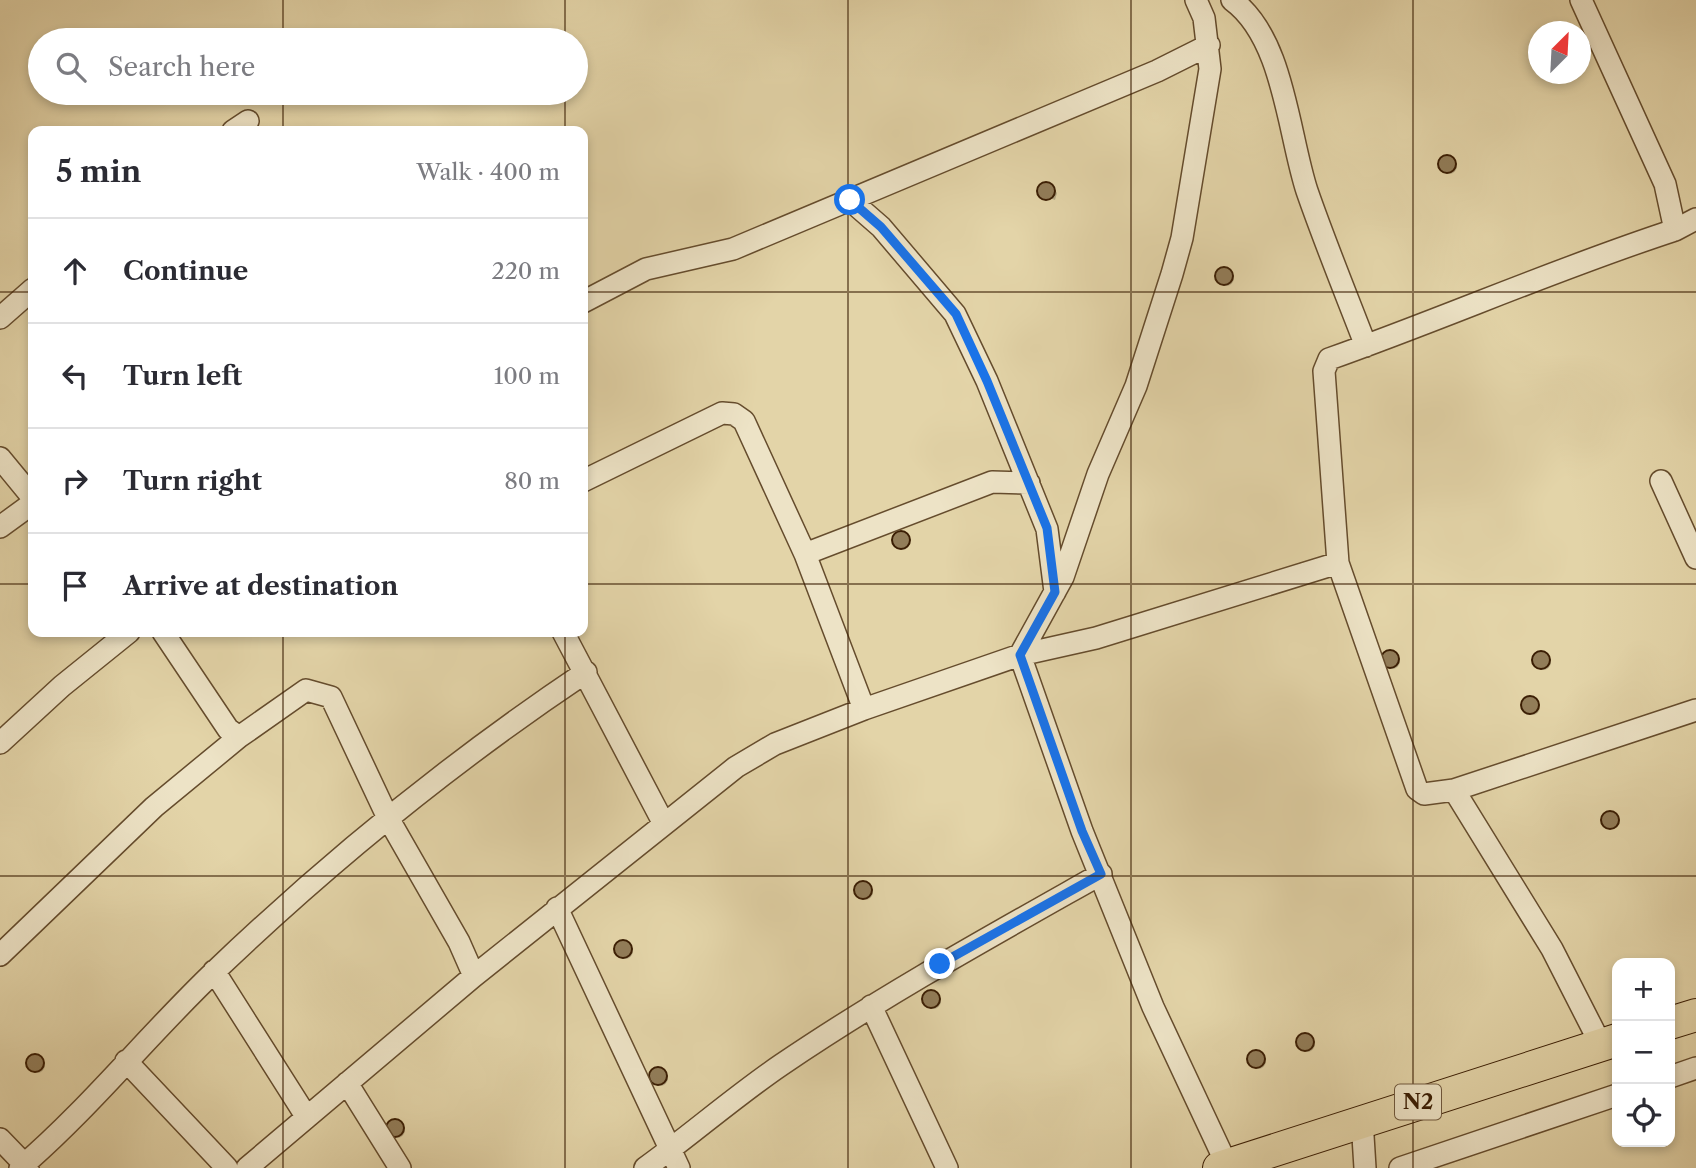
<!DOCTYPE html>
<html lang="en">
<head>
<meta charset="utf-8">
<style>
	:root { --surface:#fff; --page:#f2f2f3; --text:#2b2b33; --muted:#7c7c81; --line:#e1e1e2 }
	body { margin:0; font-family:"Libre Caslon Text",serif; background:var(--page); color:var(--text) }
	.controls { position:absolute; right:21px; bottom:21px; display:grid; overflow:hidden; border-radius:14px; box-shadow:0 4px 10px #0003 }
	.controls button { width:63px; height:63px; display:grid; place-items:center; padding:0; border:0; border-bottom:2px solid var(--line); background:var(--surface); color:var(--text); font:35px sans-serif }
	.compass { position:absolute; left:1528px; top:21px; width:63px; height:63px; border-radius:50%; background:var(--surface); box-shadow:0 4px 10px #0003; rotate:24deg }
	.stop { position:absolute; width:21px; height:21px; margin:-16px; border:5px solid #1a73e8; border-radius:50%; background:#fff }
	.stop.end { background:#1a73e8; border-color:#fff; box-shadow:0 2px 7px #0008 }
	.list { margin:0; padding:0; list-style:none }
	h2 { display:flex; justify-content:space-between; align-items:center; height:91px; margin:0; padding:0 28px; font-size:30px }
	h2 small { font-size:23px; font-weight:400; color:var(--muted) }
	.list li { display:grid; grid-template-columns:46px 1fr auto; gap:21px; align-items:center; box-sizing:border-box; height:105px; padding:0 28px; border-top:2px solid var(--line) }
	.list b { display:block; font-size:26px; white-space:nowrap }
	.list em { font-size:23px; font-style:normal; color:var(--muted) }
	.icon { flex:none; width:38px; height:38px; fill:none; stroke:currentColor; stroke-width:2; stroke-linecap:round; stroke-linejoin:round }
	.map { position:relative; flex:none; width:1696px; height:1168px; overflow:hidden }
	.search { position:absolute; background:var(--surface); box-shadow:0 4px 10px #0003; left:28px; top:28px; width:560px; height:77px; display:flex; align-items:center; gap:18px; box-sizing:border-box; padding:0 24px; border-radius:38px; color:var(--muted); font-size:26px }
	.panel { position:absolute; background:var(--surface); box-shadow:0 4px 10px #0003; left:28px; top:126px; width:560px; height:511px; border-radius:14px }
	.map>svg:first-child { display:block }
	.shadow { fill:#0003 }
	.building { fill:#927d59; stroke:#3b1e04; stroke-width:2 }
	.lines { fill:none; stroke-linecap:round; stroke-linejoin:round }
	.minor-casing { stroke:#654c2d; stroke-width:24 }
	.highway-casing { stroke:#3b1e04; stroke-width:34 }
	.minor { stroke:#ede3c6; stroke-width:21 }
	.highway { stroke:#e3d4a8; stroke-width:32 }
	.route { stroke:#1a73e8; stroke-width:9 }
	.grid { fill:none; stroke:#3b1e04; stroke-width:2; stroke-opacity:0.55 }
	.labels { text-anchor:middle; stroke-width:7; stroke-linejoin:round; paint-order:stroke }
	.shield { fill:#ede3c6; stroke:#70593e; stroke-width:2 }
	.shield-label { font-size:21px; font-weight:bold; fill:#3b1e04 }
</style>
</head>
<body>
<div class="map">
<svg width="1696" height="1168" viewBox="0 0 1696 1168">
	<rect width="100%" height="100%" fill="#e3d4a8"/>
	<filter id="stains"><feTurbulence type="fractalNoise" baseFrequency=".00286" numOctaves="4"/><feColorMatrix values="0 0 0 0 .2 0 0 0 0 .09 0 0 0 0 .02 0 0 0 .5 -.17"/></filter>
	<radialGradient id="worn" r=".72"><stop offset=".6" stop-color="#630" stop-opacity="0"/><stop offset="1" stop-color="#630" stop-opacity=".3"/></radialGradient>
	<!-- shadow -->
	<path class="shadow" d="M1441 166a8 8 0 1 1 16 0a8 8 0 1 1-16 0Z
		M1044,184l10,5 3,4 -2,7 -16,-6z
		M1218 278a8 8 0 1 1 16 0a8 8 0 1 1-16 0Z
		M894 542a8 8 0 1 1 16 0a8 8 0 1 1-16 0Z
		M1384 661a8 8 0 1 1 16 0a8 8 0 1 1-16 0Z
		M1535 662a8 8 0 1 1 16 0a8 8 0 1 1-16 0Z
		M1524 707a8 8 0 1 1 16 0a8 8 0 1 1-16 0Z
		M1604 821a8 8 0 1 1 16 0a8 8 0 1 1-16 0Z
		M857 892a8 8 0 1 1 16 0a8 8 0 1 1-16 0Z
		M617 951a8 8 0 1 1 16 0a8 8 0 1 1-16 0Z
		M925 1001a8 8 0 1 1 16 0a8 8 0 1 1-16 0Z
		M1299 1044a8 8 0 1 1 16 0a8 8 0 1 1-16 0Z
		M1250 1061a8 8 0 1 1 16 0a8 8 0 1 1-16 0Z
		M29 1065a8 8 0 1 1 16 0a8 8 0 1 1-16 0Z
		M652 1078a8 8 0 1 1 16 0a8 8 0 1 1-16 0Z
		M389 1130a8 8 0 1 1 16 0a8 8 0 1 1-16 0Z"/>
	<!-- building -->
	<path class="building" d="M1438 164a9 9 0 1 1 18 0a9 9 0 1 1-18 0Z
		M1037 191a9 9 0 1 1 18 0a9 9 0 1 1-18 0Z
		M1215 276a9 9 0 1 1 18 0a9 9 0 1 1-18 0Z
		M892 540a9 9 0 1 1 18 0a9 9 0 1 1-18 0Z
		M1381 659a9 9 0 1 1 18 0a9 9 0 1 1-18 0Z
		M1532 660a9 9 0 1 1 18 0a9 9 0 1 1-18 0Z
		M1521 705a9 9 0 1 1 18 0a9 9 0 1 1-18 0Z
		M1601 820a9 9 0 1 1 18 0a9 9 0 1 1-18 0Z
		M854 890a9 9 0 1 1 18 0a9 9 0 1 1-18 0Z
		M614 949a9 9 0 1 1 18 0a9 9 0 1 1-18 0Z
		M922 999a9 9 0 1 1 18 0a9 9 0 1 1-18 0Z
		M1296 1042a9 9 0 1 1 18 0a9 9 0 1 1-18 0Z
		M1247 1059a9 9 0 1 1 18 0a9 9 0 1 1-18 0Z
		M26 1063a9 9 0 1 1 18 0a9 9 0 1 1-18 0Z
		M649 1076a9 9 0 1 1 18 0a9 9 0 1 1-18 0Z
		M386 1128a9 9 0 1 1 18 0a9 9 0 1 1-18 0Z"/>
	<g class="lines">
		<defs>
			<path id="minor" d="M1196,0l8,18 6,51 -28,169 -10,36 -36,112 -38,88 -35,103 -43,78 62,176 71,176 74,158
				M1232,0c52,38 56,133 75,191 18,52 39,103 59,155
				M233,131l15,-10
				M850,200l31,27 74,87 32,67 60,148 8,63
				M1675,230l21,-11
				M583,302l63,-33 87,-20 424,-178 52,-26
				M0,318l33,-29
				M0,458l33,40
				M583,481l139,-68 12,1 10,7 61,133 59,155
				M1661,481l35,77
				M0,527l33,-24
				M805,554l187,-72 37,1
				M1338,563l-14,-192 5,-12c116,-41 229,-91 346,-129l-10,-46 -84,-184
				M163,632l65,97 11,8 67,-47 25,7 57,121 71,124 15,34
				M563,632l101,192
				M0,743l62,-57 67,-54
				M557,908l122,260
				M0,955l154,-148 85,-70
				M214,971l92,145
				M871,1006l76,162
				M1601,1045l-49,-96 -98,-159 242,-80
				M126,1061l101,107
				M1670,1077l26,-9
				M347,1083l53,85
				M1362,1120l3,48
				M0,1139l28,29
				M20,1168c70,-60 128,-133 194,-196 116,-111 239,-211 372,-300
				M247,1168l227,-192 262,-209 39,-23 89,-35 156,-54 76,-17 242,-75 79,226 7,5 30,-4
				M645,1168c46,-33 89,-71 136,-103 103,-70 212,-130 320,-191
				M1400,1168l217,-73"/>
			<path id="highway" d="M1670,1023l26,-8
				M1219,1168l398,-128"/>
		</defs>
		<!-- minor casing -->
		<use href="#minor" class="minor-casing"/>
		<!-- highway casing -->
		<use href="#highway" class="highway-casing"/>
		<!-- minor -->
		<use href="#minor" class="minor"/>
		<!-- highway -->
		<use href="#highway" class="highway"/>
	</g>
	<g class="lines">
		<!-- route -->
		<path class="route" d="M850,200l31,27 75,87 31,67 60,147 8,64 -35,63 62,176 19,43 -161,90"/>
	</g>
	<!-- grid -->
	<path class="grid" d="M283,0v40M565,0v40M848,0v1168M1131,0v1168M1413,0v1168M283,93v38M565,93v38M0,292h33M583,292h1113M0,584h33M583,584h1113M283,632v536M565,632v536M0,876h1696"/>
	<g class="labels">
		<!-- shield labels -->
		<rect class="shield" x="1395" y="1084.5" width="46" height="35" rx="5"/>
		<g class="shield-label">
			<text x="1418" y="1109">N2</text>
		</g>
	</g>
	<rect width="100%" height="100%" filter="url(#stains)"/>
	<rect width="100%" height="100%" fill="url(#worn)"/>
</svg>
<div class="controls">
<button>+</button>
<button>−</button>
<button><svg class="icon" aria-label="locate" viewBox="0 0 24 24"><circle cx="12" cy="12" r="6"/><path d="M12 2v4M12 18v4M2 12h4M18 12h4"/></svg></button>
</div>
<svg class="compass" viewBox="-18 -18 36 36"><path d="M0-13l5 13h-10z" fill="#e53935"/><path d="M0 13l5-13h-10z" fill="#7c7c81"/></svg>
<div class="stop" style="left:850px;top:200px"></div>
<div class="stop end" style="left:940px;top:964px"></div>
<div class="search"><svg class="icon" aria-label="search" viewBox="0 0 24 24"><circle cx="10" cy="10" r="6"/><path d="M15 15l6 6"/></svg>Search here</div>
<section class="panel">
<h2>5 min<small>Walk · 400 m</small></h2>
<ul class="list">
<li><svg class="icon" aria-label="ahead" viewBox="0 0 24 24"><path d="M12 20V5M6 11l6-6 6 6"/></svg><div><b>Continue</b></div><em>220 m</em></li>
<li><svg class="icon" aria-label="left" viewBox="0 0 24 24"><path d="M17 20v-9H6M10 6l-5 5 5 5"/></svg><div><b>Turn left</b></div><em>100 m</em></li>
<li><svg class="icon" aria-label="right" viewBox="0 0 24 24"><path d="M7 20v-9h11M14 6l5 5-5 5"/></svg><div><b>Turn right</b></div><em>80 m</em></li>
<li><svg class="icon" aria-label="arrive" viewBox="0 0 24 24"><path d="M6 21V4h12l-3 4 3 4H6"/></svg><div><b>Arrive at destination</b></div></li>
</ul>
</section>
</div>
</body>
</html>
